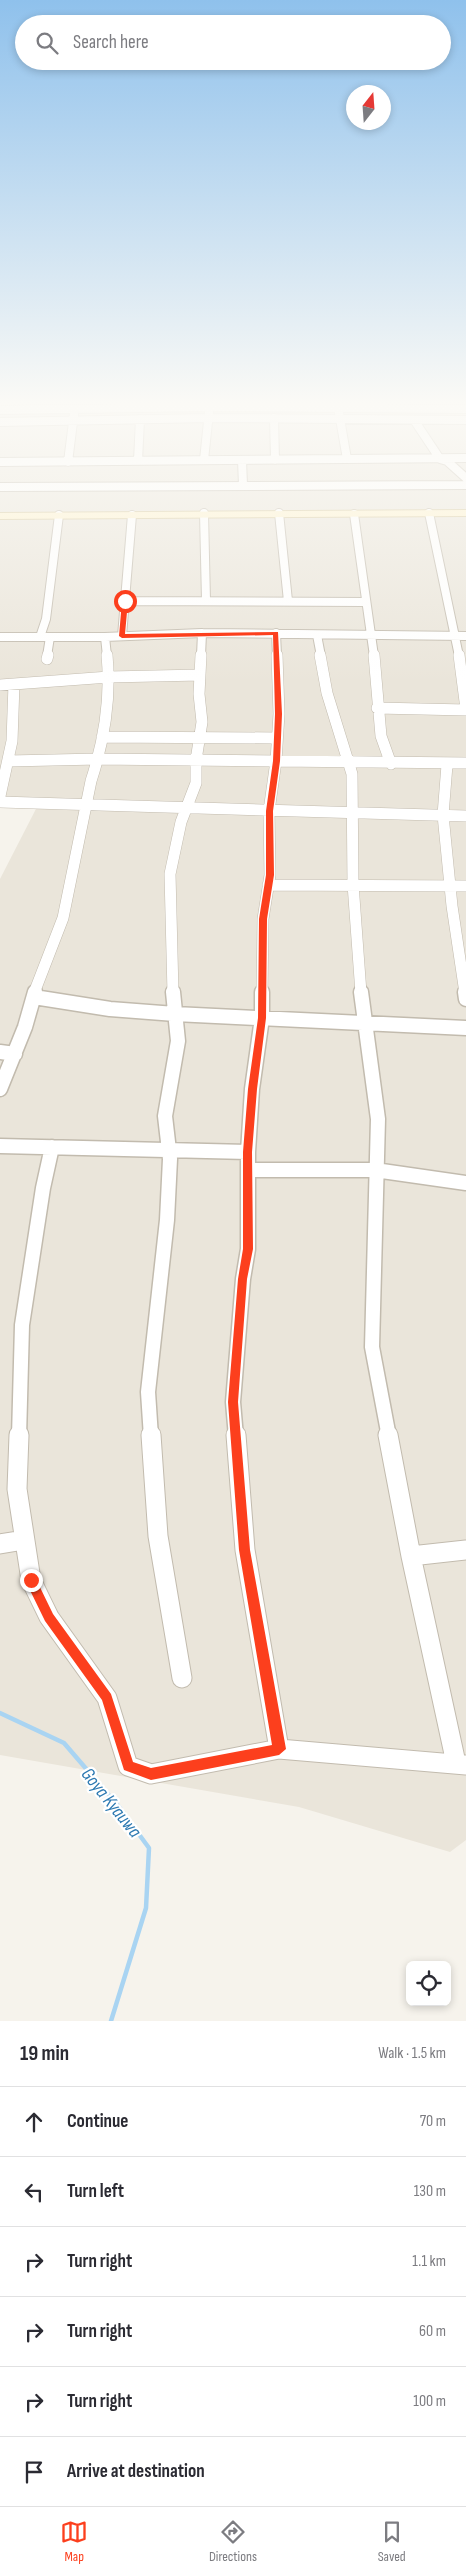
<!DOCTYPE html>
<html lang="en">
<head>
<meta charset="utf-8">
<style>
	:root { --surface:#fff; --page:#f7f7f7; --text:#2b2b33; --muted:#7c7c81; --line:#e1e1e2; --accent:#fc3f1d }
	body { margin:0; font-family:"Sofia Sans Condensed",sans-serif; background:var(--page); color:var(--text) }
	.controls { position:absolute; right:15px; bottom:15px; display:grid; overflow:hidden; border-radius:8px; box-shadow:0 2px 8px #0003 }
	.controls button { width:45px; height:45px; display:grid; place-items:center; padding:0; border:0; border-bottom:1px solid var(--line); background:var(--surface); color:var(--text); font:25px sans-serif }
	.compass { position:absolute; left:346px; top:85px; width:45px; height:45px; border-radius:50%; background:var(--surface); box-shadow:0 2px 8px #0003; rotate:17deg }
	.stop { position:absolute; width:15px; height:15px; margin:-11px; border:4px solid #fc3f1d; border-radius:50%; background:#fff }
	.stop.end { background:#fc3f1d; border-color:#fff; box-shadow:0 1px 5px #0008 }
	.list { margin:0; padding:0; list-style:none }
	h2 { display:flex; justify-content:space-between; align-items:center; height:65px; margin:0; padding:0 20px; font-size:21px }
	h2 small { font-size:16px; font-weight:400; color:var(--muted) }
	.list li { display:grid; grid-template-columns:32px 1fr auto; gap:15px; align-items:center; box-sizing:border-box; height:70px; padding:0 20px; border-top:1px solid var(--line) }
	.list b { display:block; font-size:19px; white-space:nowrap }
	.list em { font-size:16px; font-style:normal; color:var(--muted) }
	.icon { flex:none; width:28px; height:28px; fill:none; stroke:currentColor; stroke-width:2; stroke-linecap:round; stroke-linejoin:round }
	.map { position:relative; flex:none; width:466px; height:2021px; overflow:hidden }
	.search { position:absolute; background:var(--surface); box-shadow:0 2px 8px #0003; left:15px; right:15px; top:15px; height:55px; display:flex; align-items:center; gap:12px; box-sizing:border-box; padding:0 18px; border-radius:28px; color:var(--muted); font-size:19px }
	.sheet { height:485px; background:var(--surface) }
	nav { display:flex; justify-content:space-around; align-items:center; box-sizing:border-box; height:70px; border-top:1px solid var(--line); background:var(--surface); font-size:14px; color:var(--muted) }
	nav a { display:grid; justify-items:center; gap:2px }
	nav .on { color:var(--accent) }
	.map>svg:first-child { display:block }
	.residential { fill:#eae5da }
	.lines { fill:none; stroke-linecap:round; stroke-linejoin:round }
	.stream { stroke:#a9d4f2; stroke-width:4.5 }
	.street-far3-casing { stroke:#c2bbae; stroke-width:10 }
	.street-far2-casing { stroke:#c2bbae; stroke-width:12 }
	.street-far1-casing { stroke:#c2bbae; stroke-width:17 }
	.street-casing { stroke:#c2bbae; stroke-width:21 }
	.secondary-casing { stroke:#d6c79b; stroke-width:2 }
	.street-far3 { stroke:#fff; stroke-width:8 }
	.street-far2 { stroke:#fff; stroke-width:11 }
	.street-far1 { stroke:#fff; stroke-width:14 }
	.street { stroke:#fff; stroke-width:19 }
	.secondary { fill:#fff3cd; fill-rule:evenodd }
	.route { fill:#fc3f1d }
	.labels { text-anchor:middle; stroke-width:4.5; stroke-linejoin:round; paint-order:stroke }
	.near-water-label { font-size:19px; font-style:italic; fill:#2e7ab2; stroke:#fff }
</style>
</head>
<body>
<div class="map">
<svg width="466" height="2021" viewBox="0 0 466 2021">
	<rect width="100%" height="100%" fill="#f6f3ec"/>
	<!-- residential -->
	<path class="residential" d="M466,407v1433l-16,12 -151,-45 -299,-52v-876l38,-74 -38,-2v-394z"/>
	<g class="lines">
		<!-- stream -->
		<path class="stream" d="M0,1713l64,30 55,64 30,41 -3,60 -35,113"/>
		<defs>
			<path id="street-far3" d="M0,410l209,-3 257,2
				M339,413l8,46
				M274,418l1,42
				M414,420l26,39 7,2 19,17
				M0,422l209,-4 257,2
				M204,460l5,-48
				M242,460l1,25
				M138,461l2,-42
				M0,462l466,-4
				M68,462l6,-48
				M0,487l466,-2
				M204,513l2,88
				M279,513l9,88
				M429,513l30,143
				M354,514l20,142
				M125,601l240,1
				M276,633l1,23
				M317,635l4,21
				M122,636l10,-121
				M0,637h105l97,-4 264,3
				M40,637l6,-18 13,-104
				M105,637l2,19
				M47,656l3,-19
				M201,656l1,-23"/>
			<path id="street-far2" d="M320,655l7,38 25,81 1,110 8,109
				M374,655l7,81 10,28
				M459,655l7,54
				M47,659l1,-4
				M0,685l109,-8 91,-2
				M377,708l89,2
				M102,737l174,1
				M9,761l89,-2 368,4
				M447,765l-4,50 9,91 13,87
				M0,796l12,-55 2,-57
				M0,802l466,14
				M268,885l198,1
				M34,993l29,-75 28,-137c13,-40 20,-84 16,-126
				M173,993l-3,-119 11,-52 15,-39v-23l6,-38 -3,-28 2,-39
				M262,993l1,-74 7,-44 -1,-64 7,-50 3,-47 -2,-59"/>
			<path id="street-far1" d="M361,992l17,127 -6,228 17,90
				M465,992l1,7
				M34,997l76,12 65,5 291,14
				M0,1052l15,2
				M0,1089l25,-62 10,-35
				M0,1146l248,6
				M248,1170h127l91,13
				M19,1437l3,-112 21,-137 9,-41
				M151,1437l-3,-45 19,-172 3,-61 -5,-43 13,-75 -5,-49
				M236,1437l-3,-35 10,-123 5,-30v-97l4,-63 10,-71v-26"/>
			<path id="street" d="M19,1435l-2,54 14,91 18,37 58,81 21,68 23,8 128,-25 187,16
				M151,1435l7,101 24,142
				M236,1435l9,115 34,199
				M388,1435l23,121 45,207
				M0,1544l24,-4
				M411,1556l55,-6"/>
			<path id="secondary" d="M466,510v6l-466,3v-6z"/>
		</defs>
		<!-- street-far3 casing -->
		<use href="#street-far3" class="street-far3-casing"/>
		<!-- street-far2 casing -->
		<use href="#street-far2" class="street-far2-casing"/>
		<!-- street-far1 casing -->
		<use href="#street-far1" class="street-far1-casing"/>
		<!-- street casing -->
		<use href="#street" class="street-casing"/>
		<!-- secondary casing -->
		<use href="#secondary" class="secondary-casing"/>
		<!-- street-far3 -->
		<use href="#street-far3" class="street-far3"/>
		<!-- street-far2 -->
		<use href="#street-far2" class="street-far2"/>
		<!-- street-far1 -->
		<use href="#street-far1" class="street-far1"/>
		<!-- street -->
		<use href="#street" class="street"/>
		<!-- secondary -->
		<use href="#secondary" class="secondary"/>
	</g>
	<!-- sky -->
	<linearGradient id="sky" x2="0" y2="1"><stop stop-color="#8fc1ec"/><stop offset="0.59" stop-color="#fbfaf6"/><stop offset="1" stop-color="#fbfaf6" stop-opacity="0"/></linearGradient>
	<rect width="466" height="683" fill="url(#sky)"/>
	<!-- route -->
	<path class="route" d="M125,600l3,1 -3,33 153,-2 4,82 -2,47 -7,50 1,64 -7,44 -1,99 -9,71 -5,63 1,97 -6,30 -9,123 12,148 36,199 -7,6 -128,25 -27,-10 -22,-70 -57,-79 -20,-41 6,-4 4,1 18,37 58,80 22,68 18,6 121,-23 -33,-195 -11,-148 10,-123 5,-30v-97l5,-63 10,-71 1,-99 7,-44v-64l7,-50 2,-47 -2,-79 -151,3 -3,-2 3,-35z"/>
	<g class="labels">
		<!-- near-water labels -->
		<g class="near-water-label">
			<text transform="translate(112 1802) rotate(51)" y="7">Goya Kyauwa</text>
		</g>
	</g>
</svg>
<div class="controls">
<button><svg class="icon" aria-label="locate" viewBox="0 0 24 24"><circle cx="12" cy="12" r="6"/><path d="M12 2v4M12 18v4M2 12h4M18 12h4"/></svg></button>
</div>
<svg class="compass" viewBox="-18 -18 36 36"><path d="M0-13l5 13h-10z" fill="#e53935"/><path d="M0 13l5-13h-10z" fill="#7c7c81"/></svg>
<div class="stop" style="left:125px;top:601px"></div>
<div class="stop end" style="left:31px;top:1580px"></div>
<div class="search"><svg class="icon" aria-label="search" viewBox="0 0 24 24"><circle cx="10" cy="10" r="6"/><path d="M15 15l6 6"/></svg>Search here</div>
</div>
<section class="sheet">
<h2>19 min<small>Walk · 1.5 km</small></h2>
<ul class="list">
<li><svg class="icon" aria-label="ahead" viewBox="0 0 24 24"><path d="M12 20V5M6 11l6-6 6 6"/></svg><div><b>Continue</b></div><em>70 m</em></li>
<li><svg class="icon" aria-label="left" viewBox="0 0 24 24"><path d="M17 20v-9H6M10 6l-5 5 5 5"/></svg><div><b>Turn left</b></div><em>130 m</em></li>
<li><svg class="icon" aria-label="right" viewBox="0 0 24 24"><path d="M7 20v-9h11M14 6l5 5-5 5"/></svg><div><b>Turn right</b></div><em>1.1 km</em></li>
<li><svg class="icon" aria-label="right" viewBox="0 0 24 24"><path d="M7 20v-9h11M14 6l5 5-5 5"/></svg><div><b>Turn right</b></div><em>60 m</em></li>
<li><svg class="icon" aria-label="right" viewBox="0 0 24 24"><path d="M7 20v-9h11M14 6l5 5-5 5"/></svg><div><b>Turn right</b></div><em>100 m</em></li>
<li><svg class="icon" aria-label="arrive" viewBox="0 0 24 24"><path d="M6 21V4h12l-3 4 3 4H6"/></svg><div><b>Arrive at destination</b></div></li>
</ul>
</section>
<nav>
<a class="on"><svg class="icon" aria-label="map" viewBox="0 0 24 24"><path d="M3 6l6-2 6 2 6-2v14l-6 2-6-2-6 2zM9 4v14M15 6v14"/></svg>Map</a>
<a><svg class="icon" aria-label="directions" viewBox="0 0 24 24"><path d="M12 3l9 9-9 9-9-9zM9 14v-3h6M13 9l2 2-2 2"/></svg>Directions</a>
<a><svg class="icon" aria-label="saved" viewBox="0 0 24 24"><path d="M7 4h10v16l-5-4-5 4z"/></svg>Saved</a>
</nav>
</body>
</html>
